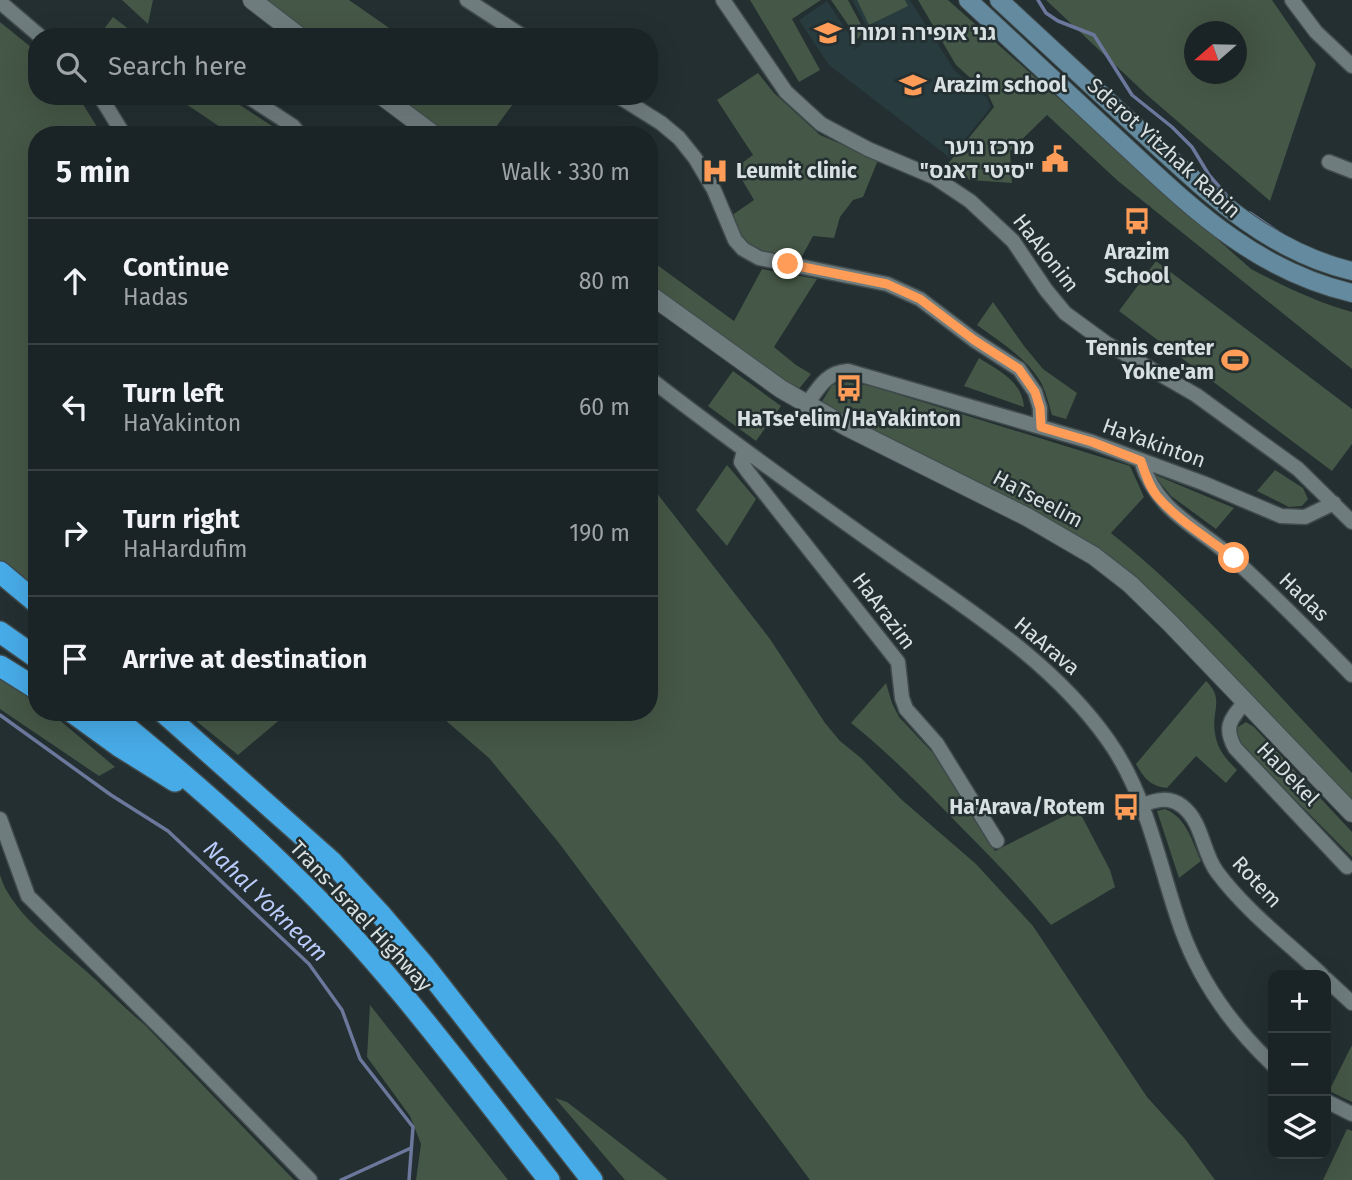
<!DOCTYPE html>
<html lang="en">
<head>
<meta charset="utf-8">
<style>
	:root { --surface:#1a2325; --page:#272f32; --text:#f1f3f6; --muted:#9fa4a7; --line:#384042 }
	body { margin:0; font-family:"Fira Sans","Noto Sans Hebrew",sans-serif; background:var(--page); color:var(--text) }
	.controls { position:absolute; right:21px; bottom:21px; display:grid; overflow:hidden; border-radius:14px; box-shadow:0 7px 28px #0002 }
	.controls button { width:63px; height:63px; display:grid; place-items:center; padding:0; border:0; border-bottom:2px solid var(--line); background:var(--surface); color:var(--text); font:35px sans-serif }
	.compass { position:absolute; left:1184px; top:21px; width:63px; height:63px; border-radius:50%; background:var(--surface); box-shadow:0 7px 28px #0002; rotate:250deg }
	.stop { position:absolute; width:21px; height:21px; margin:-16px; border:5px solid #fe9c58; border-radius:50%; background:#fff }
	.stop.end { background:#fe9c58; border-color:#fff; box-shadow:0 2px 7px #0008 }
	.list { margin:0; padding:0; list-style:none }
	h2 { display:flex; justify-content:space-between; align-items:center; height:91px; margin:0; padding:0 28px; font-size:30px }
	h2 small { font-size:23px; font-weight:400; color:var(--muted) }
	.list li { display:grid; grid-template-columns:46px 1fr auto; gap:21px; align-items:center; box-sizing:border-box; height:126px; padding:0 28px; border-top:2px solid var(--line) }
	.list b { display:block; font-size:26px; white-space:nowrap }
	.list p { margin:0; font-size:23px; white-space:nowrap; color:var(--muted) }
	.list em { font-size:23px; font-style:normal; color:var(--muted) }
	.icon { flex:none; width:38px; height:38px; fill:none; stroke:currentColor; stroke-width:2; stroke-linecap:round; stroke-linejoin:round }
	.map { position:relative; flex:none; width:1352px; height:1180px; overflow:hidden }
	.search { position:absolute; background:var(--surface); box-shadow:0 7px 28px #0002; left:28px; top:28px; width:630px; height:77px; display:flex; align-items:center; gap:18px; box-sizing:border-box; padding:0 24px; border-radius:28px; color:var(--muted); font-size:26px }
	.panel { position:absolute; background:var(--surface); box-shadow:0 7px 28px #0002; left:28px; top:126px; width:630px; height:595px; border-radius:28px }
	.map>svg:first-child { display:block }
	.built { fill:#283b3e }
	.green { fill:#455746; fill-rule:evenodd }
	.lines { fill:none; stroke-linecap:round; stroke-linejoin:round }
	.stream { stroke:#6b779b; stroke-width:3.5 }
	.minor-casing { stroke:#414b4d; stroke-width:17 }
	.tertiary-casing { stroke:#414b4d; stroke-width:20 }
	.secondary-casing { stroke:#414b4d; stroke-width:20 }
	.motorway-casing { stroke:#414b4d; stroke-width:24 }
	.minor { stroke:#6f7c7e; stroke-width:14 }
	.tertiary { stroke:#6f7c7e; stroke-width:18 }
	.secondary { stroke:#638a9e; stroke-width:18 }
	.motorway { stroke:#47abe7; stroke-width:21 }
	.route { stroke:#fe9c58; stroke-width:9 }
	.labels { text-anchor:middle; stroke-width:5; stroke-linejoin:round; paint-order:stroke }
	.poi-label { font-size:21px; font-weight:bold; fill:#d9e0e1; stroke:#232f31; text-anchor:start }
	.street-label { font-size:21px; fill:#d9e0e1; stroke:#232f31 }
	.water-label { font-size:23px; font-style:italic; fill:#bacbfb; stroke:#232f31 }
</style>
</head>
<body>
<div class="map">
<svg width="1352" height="1180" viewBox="0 0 1352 1180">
	<rect width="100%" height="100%" fill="#232f31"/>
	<!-- built -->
	<path class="built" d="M852,0h58l45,71 32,27 4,9 -41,51 -121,-93 -30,-45 28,-19 30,45 -6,5 9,-5 8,-17z"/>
	<!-- green -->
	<path class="green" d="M122,0h31l-5,24z
		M264,0h85l53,37h-89z
		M750,0h71l-29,19 28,51 -21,12z
		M831,0h17l16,30 -6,9z
		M857,0h48l3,6 -39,19z
		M918,0h30l303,269c33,17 65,33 101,43v57l-234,-188 -71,-66 -37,36 2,32 -42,-3 -23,-15 47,-58 -6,-13 -32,-29z
		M1046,0h226l44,64 -46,137 -123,-106zM1194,32h42v42h-42z
		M113,17l22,17 -2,3h-35z
		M0,22l37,30v44h41l24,39h-65v458l-37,-30z
		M758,73l16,20 46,42 58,25 -15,37 -10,3 -13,17 -6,21 -21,-2 -13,24c-40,-9 -53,-3 -69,-44l23,-16 -19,-32 18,-13 -36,-55z
		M184,96h42l60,39h-54l-46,-31z
		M395,96h124l-29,39h-43z
		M649,259l85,62 28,-52 55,10 -43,68 22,18 15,9 -13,16 -13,-7 -136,-98z
		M1156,261l196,148v35l-20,27 -213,-160z
		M993,302l31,44 19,23 34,24 -11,26 -14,-4c-4,-13 -7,-29 -16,-40 -14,-20 -39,-35 -59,-50z
		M979,358c20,13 43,23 45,49l-60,-21z
		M733,371l48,35 -25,35 -48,-35z
		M847,382l24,4 259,80 14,31 -33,36c88,70 163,158 241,240v29l-254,-253 -33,-20 -215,-109 -29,-17 11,-18z
		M727,465l29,34 -29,47 -31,-36z
		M1275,470l28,18 5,11 -6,7 -13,1 -32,-16z
		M1153,474l81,34 -18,21 -45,-33z
		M649,483l121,156 55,84 15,18 21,17 41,42 74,64 57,62 114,171 38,42 30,41h-405l-251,-337 -70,-85 -53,-46h213z
		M0,673l37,28v11h13l65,55 -16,9 -99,-67z
		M1206,681c19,18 5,30 9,52 2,16 11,26 22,37l-11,13 -30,-27 -29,32c-17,-2 -23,-10 -31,-24z
		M886,683l6,20 7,14 34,36 62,98 83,-42 32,61 5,17 -64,38c-28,-35 -59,-67 -91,-99 -35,-36 -70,-72 -109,-103z
		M185,712h104l-51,43z
		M1246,722l8,5 98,105v25l-109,-110 -6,-10 1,-10z
		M1165,809c22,9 27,32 36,52l-22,17 -22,-67z
		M0,875c12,41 67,77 97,106 16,15 31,30 48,44l149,155h-294z
		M370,1005l138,175h-92l5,-36 -11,-28 -43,-59z
		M1352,1045v57l-23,-11z
		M555,1098l12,4 101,78h-43z
		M1347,1129l5,2v49h-29z"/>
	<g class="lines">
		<!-- stream -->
		<path class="stream" d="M1038,0l8,13 12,8 36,14 38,60 40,32 20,20 17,28 18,21
			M1250,213l28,19
			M0,715l111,80 57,36 141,133 33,46 18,49 53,68 -4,53
			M341,1180l70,-32"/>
		<defs>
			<path id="minor" d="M467,0l57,37
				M723,0l63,92 35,32 47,25 66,28 36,24 43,40 33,49 19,23 41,30 90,52 102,74 54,53
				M1292,0l24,32 36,34
				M0,2l41,35
				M100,96l24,39
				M247,96l46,30 7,9
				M618,96l43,27 18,15 16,20 19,32 21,50 8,9 16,9 128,26 33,15 54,41 45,29 16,23 5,16v19
				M1329,162l23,9
				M649,378c80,62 161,120 243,178 78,55 160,105 216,184 40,56 51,127 74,191 19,52 51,96 91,134
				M807,404c12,-17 20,-32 41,-33l244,71 111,41 78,33 24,1 29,-14
				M744,451l-3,11 7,10 150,190 4,36 4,11 31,35 60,97
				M1141,461c17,53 57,65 95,100 40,36 78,75 116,114
				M1245,702c-14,17 -22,24 -10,46l112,119
				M1142,805c14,-5 27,-9 40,1 21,16 20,46 35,66 29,39 70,70 105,103
				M0,819l28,77 156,155 126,129
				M1326,979l26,24
				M1326,1101l26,13"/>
			<path id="tertiary" d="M252,0l48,37
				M382,96l52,39
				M649,294l132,95 66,38 180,90 67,39 36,28 40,39 182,190"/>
			<path id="secondary" d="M968,0c48,45 96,89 144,134 74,68 138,135 240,159
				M999,0c44,41 89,82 134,124 66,60 129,126 219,147"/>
			<path id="motorway" d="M0,572l37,31
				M0,632l37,26
				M0,666l37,23
				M72,712l47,34 56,35
				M108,712c64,52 126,105 184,162 95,91 176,203 257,306
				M163,712l168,149 51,55 41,48 169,216"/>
		</defs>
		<!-- minor casing -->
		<use href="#minor" class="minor-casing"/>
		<!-- tertiary casing -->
		<use href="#tertiary" class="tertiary-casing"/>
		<!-- secondary casing -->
		<use href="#secondary" class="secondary-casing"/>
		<!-- motorway casing -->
		<use href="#motorway" class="motorway-casing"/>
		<!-- minor -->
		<use href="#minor" class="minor"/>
		<!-- tertiary -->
		<use href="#tertiary" class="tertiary"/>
		<!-- secondary -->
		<use href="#secondary" class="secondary"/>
		<!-- motorway -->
		<use href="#motorway" class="motorway"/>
	</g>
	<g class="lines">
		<!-- route -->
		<path class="route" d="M788,264l99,20 33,15 54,41 45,29 16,23 5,16 1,19 51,15 49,19c4,12 8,25 16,35 20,24 52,43 77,62"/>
	</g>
	<!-- icons -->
	<defs>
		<symbol id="school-bare" viewBox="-9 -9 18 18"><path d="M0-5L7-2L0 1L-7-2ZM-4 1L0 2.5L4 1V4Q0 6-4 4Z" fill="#fe9c58" stroke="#232f31" stroke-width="2.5" paint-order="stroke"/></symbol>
		<symbol id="civic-bare" viewBox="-9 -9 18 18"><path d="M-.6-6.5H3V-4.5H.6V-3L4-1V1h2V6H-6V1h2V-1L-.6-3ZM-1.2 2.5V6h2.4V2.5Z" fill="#fe9c58" stroke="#232f31" stroke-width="2.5" paint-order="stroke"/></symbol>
		<symbol id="hospital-bare" viewBox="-9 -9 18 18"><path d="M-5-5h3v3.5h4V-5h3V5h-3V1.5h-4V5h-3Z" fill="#fe9c58" stroke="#232f31" stroke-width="2.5" paint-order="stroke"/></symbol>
		<symbol id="bus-bare" viewBox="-9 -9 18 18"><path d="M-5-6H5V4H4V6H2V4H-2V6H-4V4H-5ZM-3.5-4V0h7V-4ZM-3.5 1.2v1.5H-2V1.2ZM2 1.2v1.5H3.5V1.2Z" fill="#fe9c58" stroke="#232f31" stroke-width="2.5" paint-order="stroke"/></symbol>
		<symbol id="stadium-bare" viewBox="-9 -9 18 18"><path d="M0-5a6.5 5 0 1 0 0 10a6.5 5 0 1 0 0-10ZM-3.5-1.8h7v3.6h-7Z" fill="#fe9c58" stroke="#232f31" stroke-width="2.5" paint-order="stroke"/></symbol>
	</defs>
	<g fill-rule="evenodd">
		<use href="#school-bare" x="809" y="14" width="38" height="38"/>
		<use href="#school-bare" x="894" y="66" width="38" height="38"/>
		<use href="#civic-bare" x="1036" y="140" width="38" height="38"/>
		<use href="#hospital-bare" x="696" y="152" width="38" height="38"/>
		<use href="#bus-bare" x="1118" y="202" width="38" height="38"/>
		<use href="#stadium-bare" x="1216" y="341" width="38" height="38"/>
		<use href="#bus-bare" x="830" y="369" width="38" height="38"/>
		<use href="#bus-bare" x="1107" y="788" width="38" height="38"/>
	</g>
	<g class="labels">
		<!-- poi labels -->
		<g class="poi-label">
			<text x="849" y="40">גני אופירה ומורן</text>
			<text x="934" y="92">Arazim school</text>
			<text x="1034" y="154" text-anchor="end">מרכז נוער<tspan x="1034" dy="24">"סיטי דאנס"</tspan></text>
			<text x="736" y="178">Leumit clinic</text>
			<text x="1137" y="259" text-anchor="middle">Arazim<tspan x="1137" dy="24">School</tspan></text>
			<text x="1214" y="355" text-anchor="end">Tennis center<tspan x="1214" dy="24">Yokne'am</tspan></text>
			<text x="849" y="426" text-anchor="middle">HaTse'elim/HaYakinton</text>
			<text x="1105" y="814" text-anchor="end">Ha'Arava/Rotem</text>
		</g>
		<!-- street labels -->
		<g class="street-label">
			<text transform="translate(1164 148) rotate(42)" y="7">Sderot Yitzhak Rabin</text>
			<text transform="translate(1046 253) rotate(52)" y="7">HaAlonim</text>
			<text transform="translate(1154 443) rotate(20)" y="7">HaYakinton</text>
			<text transform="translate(1038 499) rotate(28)" y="7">HaTseelim</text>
			<text transform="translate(1304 597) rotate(44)" y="7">Hadas</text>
			<text transform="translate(884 611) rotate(53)" y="7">HaArazim</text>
			<text transform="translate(1047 646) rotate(40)" y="7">HaArava</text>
			<text transform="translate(1288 774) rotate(46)" y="7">HaDekel</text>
			<text transform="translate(1257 882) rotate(47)" y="7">Rotem</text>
			<text transform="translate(361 916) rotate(47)" y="7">Trans-Israel Highway</text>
		</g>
		<!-- water labels -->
		<g class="water-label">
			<text transform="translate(266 901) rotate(44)" y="8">Nahal Yokneam</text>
		</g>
	</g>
</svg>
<div class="controls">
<button>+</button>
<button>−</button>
<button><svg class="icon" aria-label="layers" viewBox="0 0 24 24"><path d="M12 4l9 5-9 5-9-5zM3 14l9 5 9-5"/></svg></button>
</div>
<svg class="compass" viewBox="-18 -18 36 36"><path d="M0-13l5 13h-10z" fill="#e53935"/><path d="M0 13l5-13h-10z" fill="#9fa4a7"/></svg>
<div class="stop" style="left:1234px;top:558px"></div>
<div class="stop end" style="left:788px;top:264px"></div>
<div class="search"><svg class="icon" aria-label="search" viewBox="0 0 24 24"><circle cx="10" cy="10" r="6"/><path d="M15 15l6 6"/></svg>Search here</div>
<section class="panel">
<h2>5 min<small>Walk · 330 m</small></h2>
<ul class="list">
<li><svg class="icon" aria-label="ahead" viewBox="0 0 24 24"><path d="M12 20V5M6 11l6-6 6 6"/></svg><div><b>Continue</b><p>Hadas</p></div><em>80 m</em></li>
<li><svg class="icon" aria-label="left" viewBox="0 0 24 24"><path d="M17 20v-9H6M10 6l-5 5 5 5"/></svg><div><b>Turn left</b><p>HaYakinton</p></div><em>60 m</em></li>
<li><svg class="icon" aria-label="right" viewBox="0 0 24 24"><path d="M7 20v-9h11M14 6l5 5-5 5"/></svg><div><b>Turn right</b><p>HaHardufim</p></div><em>190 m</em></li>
<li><svg class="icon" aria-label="arrive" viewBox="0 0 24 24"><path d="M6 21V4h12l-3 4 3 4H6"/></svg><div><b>Arrive at destination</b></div></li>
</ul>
</section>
</div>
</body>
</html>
